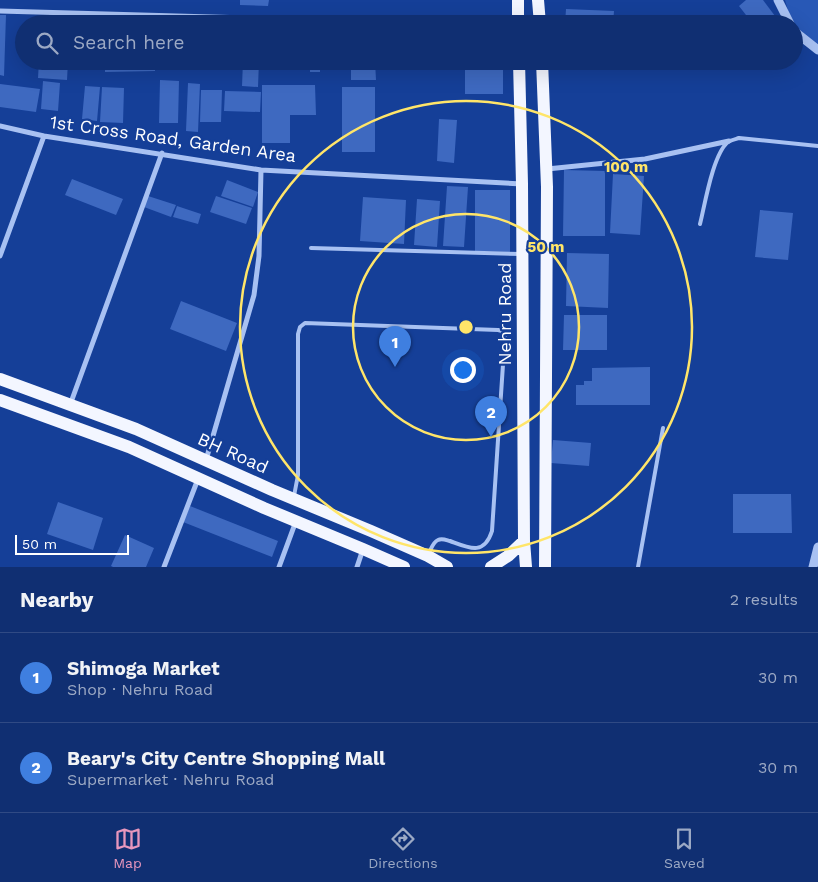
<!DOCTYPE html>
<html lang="en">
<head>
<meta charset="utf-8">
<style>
	:root { --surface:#102f72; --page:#1e3b7a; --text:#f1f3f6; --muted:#9ca9c4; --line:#304a84; --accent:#e797bd }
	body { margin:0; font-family:"Work Sans",sans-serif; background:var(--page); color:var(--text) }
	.scale { position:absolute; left:15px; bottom:12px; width:114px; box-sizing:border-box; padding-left:5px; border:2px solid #fff; border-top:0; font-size:14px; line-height:18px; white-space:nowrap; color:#fff; -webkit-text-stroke:4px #153f98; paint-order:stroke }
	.you { position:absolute; left:462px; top:369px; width:18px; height:18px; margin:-12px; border:4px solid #fff; border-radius:50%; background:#1a73e8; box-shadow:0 0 0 8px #1a73e833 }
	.badge { display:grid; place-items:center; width:32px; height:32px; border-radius:50%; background:var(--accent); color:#fff; font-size:16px; font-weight:700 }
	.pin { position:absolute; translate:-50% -41px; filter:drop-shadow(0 1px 2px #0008) }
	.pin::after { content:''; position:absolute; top:26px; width:18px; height:15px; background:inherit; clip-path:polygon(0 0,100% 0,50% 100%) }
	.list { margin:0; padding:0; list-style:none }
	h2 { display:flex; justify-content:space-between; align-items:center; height:65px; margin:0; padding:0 20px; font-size:21px }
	h2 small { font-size:16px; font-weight:400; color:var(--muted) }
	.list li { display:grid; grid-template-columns:32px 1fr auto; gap:15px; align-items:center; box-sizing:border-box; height:90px; padding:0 20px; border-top:1px solid var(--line) }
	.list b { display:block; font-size:19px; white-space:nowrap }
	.list p { margin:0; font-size:16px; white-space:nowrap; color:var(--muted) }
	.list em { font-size:16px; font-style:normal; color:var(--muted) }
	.icon { flex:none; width:28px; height:28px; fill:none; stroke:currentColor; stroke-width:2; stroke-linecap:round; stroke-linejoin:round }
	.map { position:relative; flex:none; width:818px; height:567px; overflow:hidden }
	.search { position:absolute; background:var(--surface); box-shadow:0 5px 20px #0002; left:15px; right:15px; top:15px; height:55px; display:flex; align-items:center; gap:12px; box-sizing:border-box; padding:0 18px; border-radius:28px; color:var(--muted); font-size:19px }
	.sheet { height:245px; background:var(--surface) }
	nav { display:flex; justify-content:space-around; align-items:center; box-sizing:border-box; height:70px; border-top:1px solid var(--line); background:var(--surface); font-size:14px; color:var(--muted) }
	nav a { display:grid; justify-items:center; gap:2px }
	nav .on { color:var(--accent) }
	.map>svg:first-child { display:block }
	.green { fill:#2858b6 }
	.building { fill:#3e69c0 }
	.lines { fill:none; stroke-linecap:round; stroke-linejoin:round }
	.service { stroke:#a8c1f2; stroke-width:4 }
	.minor { stroke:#a8c1f2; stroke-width:5 }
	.tertiary { stroke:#a8c1f2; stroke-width:9 }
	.primary { stroke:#f3f6ff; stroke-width:12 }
	.ring { fill:none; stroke:#ffe569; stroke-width:2.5 }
	.labels { text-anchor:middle; stroke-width:4.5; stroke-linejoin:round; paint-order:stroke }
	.street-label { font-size:18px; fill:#fff; stroke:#153f98 }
	.centre { fill:#ffe569; stroke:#153f98; stroke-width:2.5 }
	.ring-label { font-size:15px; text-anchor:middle; font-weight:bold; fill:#ffe569; stroke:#153f98; stroke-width:4.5; stroke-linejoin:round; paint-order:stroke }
</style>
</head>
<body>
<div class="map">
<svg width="818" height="567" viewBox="0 0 818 567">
	<rect width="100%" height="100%" fill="#153f98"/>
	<!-- green -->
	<path class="green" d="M785,0h33v50l-24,-19v-7h-2z"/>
	<!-- building -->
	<path class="building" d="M240,0h29l-1,6 -28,-1z
		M746,0h17l18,24h-28l-14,-18z
		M566,9l48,2 -1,13h-48z
		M49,14h19v10h-19z
		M0,15h6l-2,61 -4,-1z
		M244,20l16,1v3h-16z
		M39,61h29l-1,19 -29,-2z
		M105,61h50v10l-50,1z
		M243,61h16l-1,26 -16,-1z
		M293,61h27v11h-10v-6l-17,-1z
		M351,61h24l1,19h-25z
		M465,61h38v33h-38z
		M160,80l19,1 -1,42h-19z
		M43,81l17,2 -2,28 -17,-2z
		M188,83l12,1 -2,48 -12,-1z
		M0,84l40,5 -4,23 -36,-5z
		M262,85h53l1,30h-26v28h-28z
		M85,86l15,1 -3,34 -15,-2z
		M102,87l22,1 -1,35 -23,-1z
		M342,87h33v65h-33z
		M201,90h21l-1,32h-21z
		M225,91l36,1 -1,20 -36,-1z
		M439,119l18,1 -3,43 -17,-2z
		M564,170l41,1v65h-42z
		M613,174l31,2 -4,59 -30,-2z
		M72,179l51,20 -7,16 -51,-20z
		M227,180l31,12 -5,15 -32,-11z
		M447,186l21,1 -4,60 -21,-1z
		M475,190h35v62l-35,-1z
		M148,196l28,9 -5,12 -27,-10z
		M216,196l36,12 -6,16 -36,-12z
		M363,197l43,3 -2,44 -44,-3z
		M417,199l23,2 -3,46 -23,-2z
		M177,206l24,8 -3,10 -25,-7z
		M760,210l33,3 -5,47 -33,-3z
		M567,253l42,1 -1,54 -42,-2z
		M181,301l56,22 -11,28 -56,-22z
		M564,315h43v35h-44z
		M650,367v38h-74v-20h8v-4h8v-13z
		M553,440l38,3 -2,23 -38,-3z
		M733,494h58l1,39h-59z
		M58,502l45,16 -10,32 -46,-16z
		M190,506l88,35 -6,16 -89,-35z
		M125,535l29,13 -8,19h-33l-2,-1z"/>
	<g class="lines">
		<!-- service -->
		<path class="service" d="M700,224c5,-20 13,-70 28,-82 3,-2 8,-3 11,-4l79,8
			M311,248l210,6
			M294,496l4,-21v-141l2,-7 5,-4 193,7 4,1 3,3 -13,197c-8,25 -23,17 -42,10 -4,-1 -8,-3 -12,-1 -5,2 -7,9 -9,13
			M638,567l25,-139"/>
		<!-- minor -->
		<path class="minor" d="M0,11l453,13
			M0,126l44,10 217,34 261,14
			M547,169l98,-10 84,-18
			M0,256l44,-120
			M70,405l92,-252
			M206,460l48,-165 5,-39 2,-86
			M164,567l34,-88
			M279,567l17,-46
			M357,567l6,-18"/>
		<!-- tertiary -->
		<path class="tertiary" d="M778,0l12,24
			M794,31l24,19
			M813,567l5,-20"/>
		<!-- primary -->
		<path class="primary" d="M538,0l2,24
			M518,24v-24
			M519,61l3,123 2,357 2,26
			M542,61l5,126 -2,380
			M0,379l136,50 136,61 99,41 57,25 19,11
			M0,400l129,47 135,61 99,41 41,18
			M491,567l17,-11 16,-15"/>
	</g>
	<!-- distance rings -->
	<g class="ring">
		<circle cx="466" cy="327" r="113"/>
		<circle cx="466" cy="327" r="226"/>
	</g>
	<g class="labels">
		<!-- street labels -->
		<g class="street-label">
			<text transform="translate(173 139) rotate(8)" y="6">1st Cross Road, Garden Area</text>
			<text transform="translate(505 314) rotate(-90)" y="6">Nehru Road</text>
			<text transform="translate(233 453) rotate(24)" y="6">BH Road</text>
		</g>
	</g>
	<circle cx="466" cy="327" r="8" class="centre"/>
	<g class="ring-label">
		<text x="626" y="172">100 m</text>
		<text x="546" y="252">50 m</text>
	</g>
</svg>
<div class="scale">50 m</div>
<div class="you"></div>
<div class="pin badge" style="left:395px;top:367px;background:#3f7fe0">1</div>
<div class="pin badge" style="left:491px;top:437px;background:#3f7fe0">2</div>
<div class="search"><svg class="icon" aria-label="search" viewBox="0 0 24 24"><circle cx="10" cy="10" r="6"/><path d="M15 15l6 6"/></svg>Search here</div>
</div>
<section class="sheet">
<h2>Nearby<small>2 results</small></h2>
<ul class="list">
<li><span class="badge" style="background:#3f7fe0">1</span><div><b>Shimoga Market</b><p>Shop · Nehru Road</p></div><em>30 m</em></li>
<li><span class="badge" style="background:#3f7fe0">2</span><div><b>Beary's City Centre Shopping Mall</b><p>Supermarket · Nehru Road</p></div><em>30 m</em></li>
</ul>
</section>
<nav>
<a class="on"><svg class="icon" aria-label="map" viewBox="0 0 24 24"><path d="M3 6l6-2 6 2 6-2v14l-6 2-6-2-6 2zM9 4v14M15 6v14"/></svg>Map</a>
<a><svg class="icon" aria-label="directions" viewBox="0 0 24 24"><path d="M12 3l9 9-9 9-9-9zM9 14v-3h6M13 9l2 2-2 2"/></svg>Directions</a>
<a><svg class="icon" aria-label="saved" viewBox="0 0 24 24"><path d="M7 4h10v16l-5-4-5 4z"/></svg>Saved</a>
</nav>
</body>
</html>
